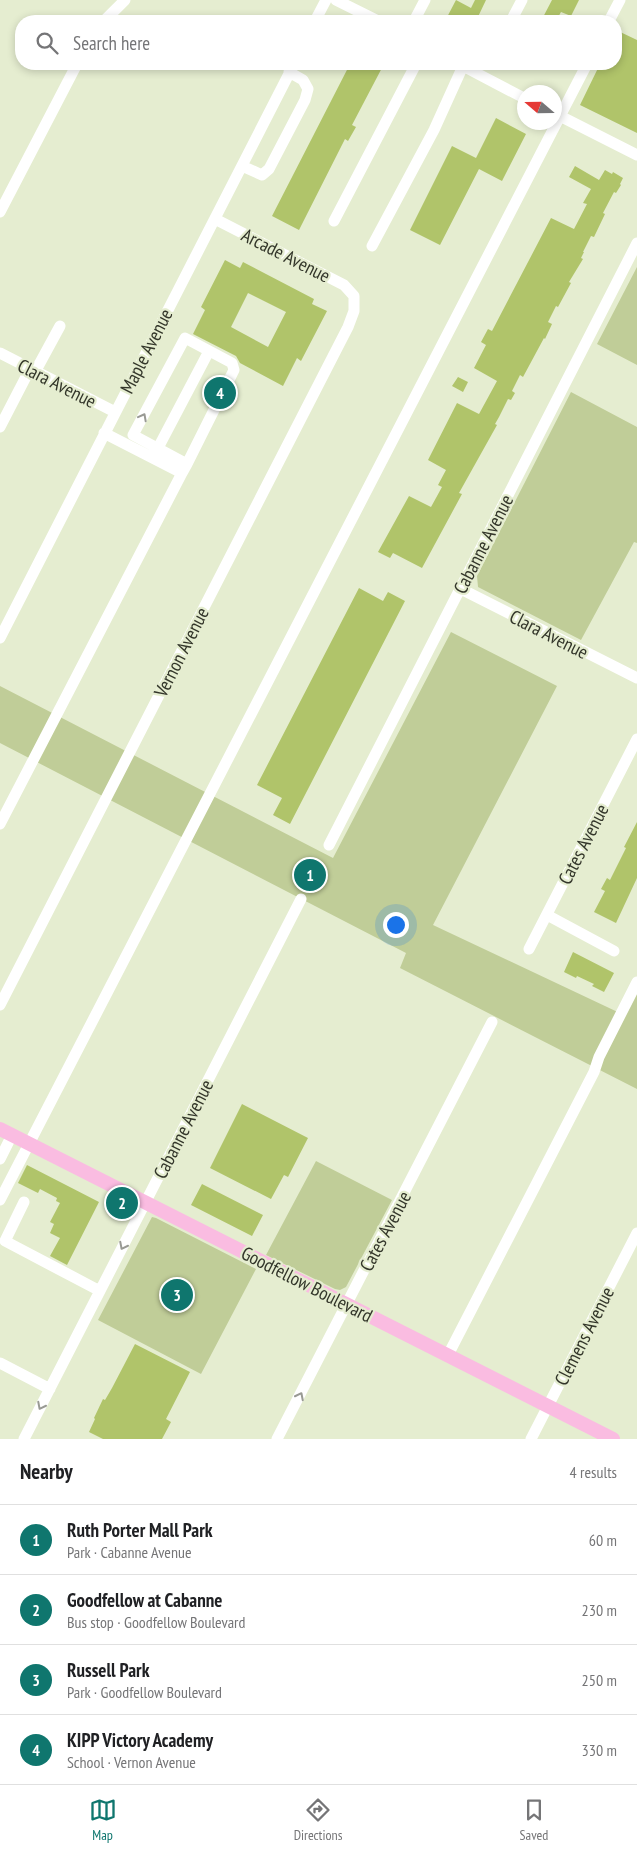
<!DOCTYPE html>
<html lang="en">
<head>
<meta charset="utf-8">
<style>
	:root { --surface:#fff; --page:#f6f6f6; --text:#202124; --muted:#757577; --line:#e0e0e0; --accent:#0f766e }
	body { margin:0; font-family:"PT Sans Narrow",sans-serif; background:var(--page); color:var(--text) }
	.compass { position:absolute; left:517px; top:85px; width:45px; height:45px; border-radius:50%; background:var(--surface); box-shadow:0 2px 8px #0003; rotate:290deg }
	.you { position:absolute; left:395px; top:924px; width:18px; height:18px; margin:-12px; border:4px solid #fff; border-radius:50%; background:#1a73e8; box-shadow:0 0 0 8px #1a73e833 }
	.badge { display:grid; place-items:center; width:32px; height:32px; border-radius:50%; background:var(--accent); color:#fff; font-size:16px; font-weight:700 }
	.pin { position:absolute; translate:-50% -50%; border:2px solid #fff; box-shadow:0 1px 5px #0006 }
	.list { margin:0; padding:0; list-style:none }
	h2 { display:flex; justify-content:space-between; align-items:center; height:65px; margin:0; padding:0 20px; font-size:21px }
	h2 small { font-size:16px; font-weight:400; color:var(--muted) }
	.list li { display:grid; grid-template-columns:32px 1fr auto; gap:15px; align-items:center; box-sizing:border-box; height:70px; padding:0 20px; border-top:1px solid var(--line) }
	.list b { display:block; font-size:19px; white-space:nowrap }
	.list p { margin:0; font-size:16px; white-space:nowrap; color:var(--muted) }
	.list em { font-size:16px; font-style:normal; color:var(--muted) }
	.icon { flex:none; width:28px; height:28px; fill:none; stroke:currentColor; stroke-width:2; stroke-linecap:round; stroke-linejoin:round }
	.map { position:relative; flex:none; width:637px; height:1439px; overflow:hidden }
	.search { position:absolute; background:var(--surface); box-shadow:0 2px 8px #0003; left:15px; right:15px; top:15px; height:55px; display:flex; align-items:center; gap:12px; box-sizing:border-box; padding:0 18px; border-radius:20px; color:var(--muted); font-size:19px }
	.sheet { height:345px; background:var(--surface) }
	nav { display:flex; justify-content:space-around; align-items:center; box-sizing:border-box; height:70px; border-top:1px solid var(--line); background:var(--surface); font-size:14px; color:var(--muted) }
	nav a { display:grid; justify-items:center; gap:2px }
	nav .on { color:var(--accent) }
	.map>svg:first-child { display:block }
	.green { fill:#c0cd98 }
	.building { fill:#b0c46a; fill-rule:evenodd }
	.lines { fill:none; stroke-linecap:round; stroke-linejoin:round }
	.minor { stroke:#fff; stroke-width:11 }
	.major { stroke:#fabce1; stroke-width:14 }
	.oneway { stroke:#999a94 }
	.labels { text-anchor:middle; stroke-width:4.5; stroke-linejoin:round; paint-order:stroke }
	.street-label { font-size:19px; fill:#33362a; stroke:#e5edd0 }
</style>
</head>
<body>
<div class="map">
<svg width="637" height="1439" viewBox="0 0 637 1439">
	<rect width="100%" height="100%" fill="#e5edd0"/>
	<!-- green -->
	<path class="green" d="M637,267v98l-40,-21z
		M571,392l66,35v116l-3,-1 -53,98 -103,-53 -1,-11z
		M451,632l106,54 -124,239 191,90 13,-24v98l-237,-121 6,-15 -406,-210v-57l333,172z
		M316,1161l76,39 -46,87 -6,3 -5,-1 -69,-34z
		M152,1217l4,1 100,51 -55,105 -103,-54z"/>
	<!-- building -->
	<path class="building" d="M456,0l15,8 4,-8h11l-10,21h-31z
		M552,0h27l-8,16 -10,-4 -5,9h-15z
		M616,30l21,10v93l-57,-28 20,-41h16z
		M350,64h34l-32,61 4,2 -8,14 -3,-2 -46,91 -27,-14z
		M496,118l30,16 -24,47 -23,-12 -39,76 -30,-15 42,-84 24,12z
		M575,166l24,14 6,-10 7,4 1,-2 10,6 -3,6 1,1 -5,8 -2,-1 -11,21 2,1 -11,23 -3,-1 -8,16h1l-3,6 2,1 -14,23 2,1 -13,24 -2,-1 -8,16 4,2 -7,15 -1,-1 -21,39 -3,-2 -8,16 3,2 -4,7 -3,-1 -9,18 -4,7 2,1 -38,68 3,1 -40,74 -29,-15 -3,5 -12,-6 31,-56 22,11 11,-20 -4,-2 8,-15 -18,-10 29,-57 22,11 18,-33 -23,-13 12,-23 -5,-3 7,-13 4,2 59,-113 23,11 13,-25 -4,-1 8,-14 -22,-12z
		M225,260l15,8 3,-6 71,37 -2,5 15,7 -26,50 -4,-3 -14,28 -43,-23 -4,-7 -43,-22 12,-24 -4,-3zM248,293l38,19 -18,35 -37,-20z
		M458,377l10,5 -5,10 -11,-6z
		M359,588l24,13 5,-9 17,9 -115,223 -17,-9 9,-17 -25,-13z
		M637,822v56l-21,45 -22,-11 11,-21 -4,-2 6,-11 3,2 16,-32 -2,-1z
		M573,952l41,21 -10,19 -12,-6 2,-2 -17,-8 -1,2 -12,-6z
		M242,1104l66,34 -20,39 -4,-2 -13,24 -61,-31z
		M27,1165l72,37 -32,63 -17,-9 10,-18 -10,-5 4,-9 -4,-2 10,-19 -4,-2 1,-3 -17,-9 -2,4 -20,-10z
		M202,1184l61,31 -11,21 -61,-31z
		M135,1344l55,28 -24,47 5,3 -9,17h-59l-14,-7 6,-13 -1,-1 9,-19 2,1 7,-12z"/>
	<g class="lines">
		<!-- minor -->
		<path class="minor" d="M336,0l42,21
			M104,21l21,-21
			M315,21l11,-21
			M414,21l11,-21
			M511,21l11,-21
			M609,21l11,-21
			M459,64l65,34
			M554,113l83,42
			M242,166l20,9 7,-6 36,-69 3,-11 -5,-9 -14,-8
			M0,212l77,-148
			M334,221l82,-157
			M372,246l62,-116 29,-64
			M0,353l115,59
			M35,372l25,-46
			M0,427l30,-58
			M158,448l51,-97
			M182,473l5,-9 47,-94 -2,-7 -47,-25 -52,97 54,29
			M461,589l176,89
			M0,638l294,-574
			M0,824l182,-351 -78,-40
			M329,845l308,-602
			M547,915l67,36
			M529,949l108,-210
			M0,1005l348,-678 6,-16v-15l-10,-11 -129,-66
			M0,1159l12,-24
			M0,1200l587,-1136
			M24,1202l-19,39 95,50
			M448,1355l146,-283 5,-15 38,-75
			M0,1363l50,26
			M24,1439l277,-540
			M277,1439l215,-417
			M531,1439l106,-206"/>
		<!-- major -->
		<path class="major" d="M0,1129l613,310"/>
	</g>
	<!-- one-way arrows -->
	<defs><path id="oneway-chevron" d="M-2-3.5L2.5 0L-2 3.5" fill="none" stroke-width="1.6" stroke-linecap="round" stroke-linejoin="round" transform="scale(1.25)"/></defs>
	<g class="oneway">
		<use href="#oneway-chevron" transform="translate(143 417) rotate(-62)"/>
		<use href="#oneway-chevron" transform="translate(123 1246) rotate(117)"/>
		<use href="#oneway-chevron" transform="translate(300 1396) rotate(-63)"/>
		<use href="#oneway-chevron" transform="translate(41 1406) rotate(117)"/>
	</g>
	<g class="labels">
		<!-- street labels -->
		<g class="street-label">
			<text transform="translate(286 255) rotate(27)" y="7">Arcade Avenue</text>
			<text transform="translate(146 351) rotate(-63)" y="7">Maple Avenue</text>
			<text transform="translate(57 383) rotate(27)" y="7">Clara Avenue</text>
			<text transform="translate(483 544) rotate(-63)" y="7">Cabanne Avenue</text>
			<text transform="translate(549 634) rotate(27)" y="7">Clara Avenue</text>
			<text transform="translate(181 652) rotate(-63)" y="7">Vernon Avenue</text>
			<text transform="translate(583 844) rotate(-63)" y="7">Cates Avenue</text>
			<text transform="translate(183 1129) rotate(-63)" y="7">Cabanne Avenue</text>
			<text transform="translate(385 1231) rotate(-62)" y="7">Cates Avenue</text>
			<text transform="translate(307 1284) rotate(27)" y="7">Goodfellow Boulevard</text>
			<text transform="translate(584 1336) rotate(-63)" y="7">Clemens Avenue</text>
		</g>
	</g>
</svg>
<svg class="compass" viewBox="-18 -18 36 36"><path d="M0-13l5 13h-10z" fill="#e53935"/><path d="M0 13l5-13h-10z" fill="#757577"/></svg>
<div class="you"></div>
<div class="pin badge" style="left:310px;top:875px">1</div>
<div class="pin badge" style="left:122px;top:1203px">2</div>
<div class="pin badge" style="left:177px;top:1295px">3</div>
<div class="pin badge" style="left:220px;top:393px">4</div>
<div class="search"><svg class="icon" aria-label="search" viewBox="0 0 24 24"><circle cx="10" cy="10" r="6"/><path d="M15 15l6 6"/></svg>Search here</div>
</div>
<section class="sheet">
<h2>Nearby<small>4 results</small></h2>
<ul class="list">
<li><span class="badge">1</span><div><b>Ruth Porter Mall Park</b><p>Park · Cabanne Avenue</p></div><em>60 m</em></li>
<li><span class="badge">2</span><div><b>Goodfellow at Cabanne</b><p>Bus stop · Goodfellow Boulevard</p></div><em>230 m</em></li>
<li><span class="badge">3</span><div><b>Russell Park</b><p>Park · Goodfellow Boulevard</p></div><em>250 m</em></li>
<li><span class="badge">4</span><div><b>KIPP Victory Academy</b><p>School · Vernon Avenue</p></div><em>330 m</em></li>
</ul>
</section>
<nav>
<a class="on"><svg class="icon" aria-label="map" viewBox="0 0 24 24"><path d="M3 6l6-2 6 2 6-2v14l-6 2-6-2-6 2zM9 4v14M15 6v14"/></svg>Map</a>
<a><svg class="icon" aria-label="directions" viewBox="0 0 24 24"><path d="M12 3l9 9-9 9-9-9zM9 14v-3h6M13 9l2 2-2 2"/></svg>Directions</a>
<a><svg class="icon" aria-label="saved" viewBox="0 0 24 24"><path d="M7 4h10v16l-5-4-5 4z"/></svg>Saved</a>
</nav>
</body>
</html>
